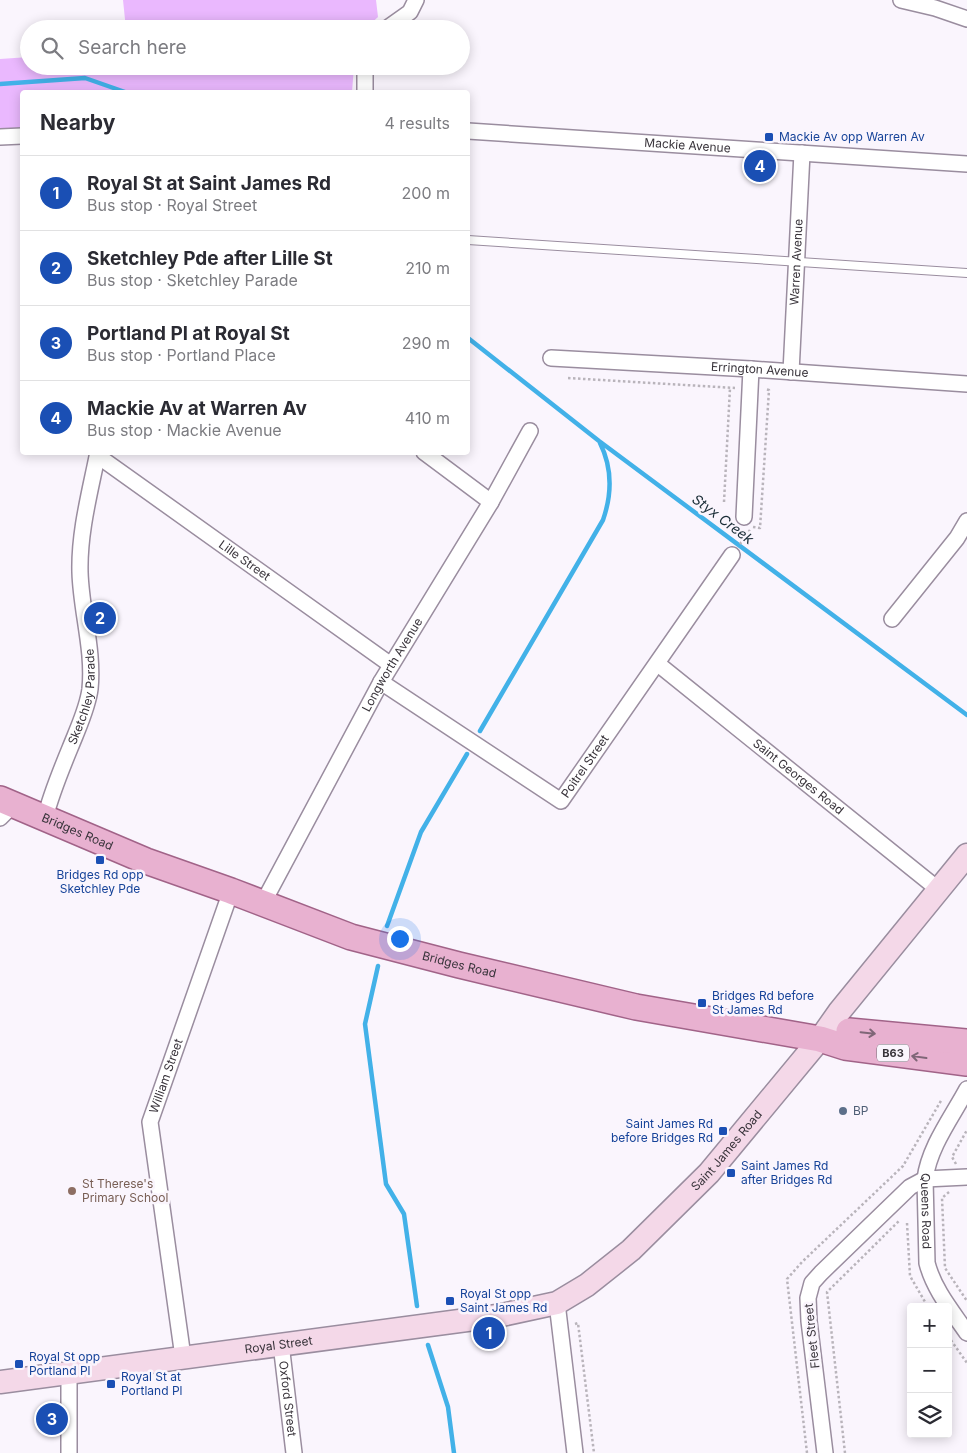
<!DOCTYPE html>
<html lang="en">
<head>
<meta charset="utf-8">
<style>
	:root { --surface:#fff; --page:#f7f7f7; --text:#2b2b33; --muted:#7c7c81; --line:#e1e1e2; --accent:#5d41b9 }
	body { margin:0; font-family:Inter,sans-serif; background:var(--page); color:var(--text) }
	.controls { position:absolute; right:15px; bottom:15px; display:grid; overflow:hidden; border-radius:5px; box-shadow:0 2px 12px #0003 }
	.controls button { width:45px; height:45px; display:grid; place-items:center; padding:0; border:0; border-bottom:1px solid var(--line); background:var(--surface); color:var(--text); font:25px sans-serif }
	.you { position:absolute; left:399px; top:938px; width:18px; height:18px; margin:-12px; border:4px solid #fff; border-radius:50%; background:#1a73e8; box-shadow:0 0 0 8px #1a73e833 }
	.badge { display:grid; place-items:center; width:32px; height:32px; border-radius:50%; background:var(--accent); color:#fff; font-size:16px; font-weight:700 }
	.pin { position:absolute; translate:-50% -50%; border:2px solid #fff; box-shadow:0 1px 5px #0006 }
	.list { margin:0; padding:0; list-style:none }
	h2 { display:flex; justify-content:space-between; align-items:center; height:65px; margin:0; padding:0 20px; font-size:21px }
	h2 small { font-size:16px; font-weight:400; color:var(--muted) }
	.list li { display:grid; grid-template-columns:32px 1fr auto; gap:15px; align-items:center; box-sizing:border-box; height:75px; padding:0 20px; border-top:1px solid var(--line) }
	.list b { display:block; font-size:19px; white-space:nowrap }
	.list p { margin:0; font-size:16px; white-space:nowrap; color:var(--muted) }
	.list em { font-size:16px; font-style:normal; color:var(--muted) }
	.icon { flex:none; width:28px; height:28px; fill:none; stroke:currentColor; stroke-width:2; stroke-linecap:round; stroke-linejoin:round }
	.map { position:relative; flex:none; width:967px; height:1453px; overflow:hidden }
	.search { position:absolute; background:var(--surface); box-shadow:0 2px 12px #0003; left:20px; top:20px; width:450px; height:55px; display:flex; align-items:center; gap:12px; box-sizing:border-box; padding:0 18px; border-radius:28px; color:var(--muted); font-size:19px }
	.panel { position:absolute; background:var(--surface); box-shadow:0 2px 12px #0003; left:20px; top:90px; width:450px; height:365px; border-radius:5px }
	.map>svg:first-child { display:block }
	.green { fill:#eab8fe }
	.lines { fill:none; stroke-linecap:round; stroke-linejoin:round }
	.stream { stroke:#42b1e8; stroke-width:4.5 }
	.lane-casing { stroke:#9a8d9f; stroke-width:10 }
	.street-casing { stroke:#9a8d9f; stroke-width:18 }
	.secondary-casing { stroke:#9a8d9f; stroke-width:25 }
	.primary-casing { stroke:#a16388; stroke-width:28 }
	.path { stroke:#b9b4bb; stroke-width:2.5; stroke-dasharray:2.5 2.5; stroke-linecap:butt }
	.lane { stroke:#fff; stroke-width:8 }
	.street { stroke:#fff; stroke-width:15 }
	.secondary { stroke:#f4d8e8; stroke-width:22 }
	.primary { stroke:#e8b1d0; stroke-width:25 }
	.oneway { stroke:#7f6677 }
	.transit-dot { fill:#1a4fb4; stroke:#faf5fd; stroke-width:2 }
	.service-dot { fill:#5c6f8a; stroke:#faf5fd; stroke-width:2 }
	.education-dot { fill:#8d6e63; stroke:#faf5fd; stroke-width:2 }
	.labels { text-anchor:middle; stroke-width:5; stroke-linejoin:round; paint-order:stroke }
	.shield { fill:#faf5fd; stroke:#736e75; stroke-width:1 }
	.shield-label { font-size:11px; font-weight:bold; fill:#39343b }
	.transit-label { font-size:12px; fill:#164399; stroke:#faf5fd; text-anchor:start }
	.street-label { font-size:12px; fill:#39343b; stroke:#faf5fd }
	.service-label { font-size:12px; fill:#4e5e75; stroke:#faf5fd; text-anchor:start }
	.education-label { font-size:12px; fill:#785e54; stroke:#faf5fd; text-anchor:start }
	.water-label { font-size:14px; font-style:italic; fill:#192c36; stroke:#faf5fd }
</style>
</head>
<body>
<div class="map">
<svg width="967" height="1453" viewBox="0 0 967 1453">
	<rect width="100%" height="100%" fill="#faf5fd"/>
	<!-- green -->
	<path class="green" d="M123,0h253l2,17 -13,12h-239z
		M29,57v9h325l-2,26h-330v39l-22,2v-74z"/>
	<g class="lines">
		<!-- stream -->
		<path class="stream" d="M0,84l85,-6 40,14
			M468,338l131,103 368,274
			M480,731l123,-211c9,-26 9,-53 -3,-77
			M387,926l34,-94 46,-78
			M378,966l-13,58 21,160 18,30 13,92
			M428,1345l20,62 6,46"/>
		<defs>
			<path id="lane" d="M468,240l499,33"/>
			<g id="street">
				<path d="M901,0l34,8 32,11"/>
				<path d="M386,29l24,-17 6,-12"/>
				<path d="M365,92v-26"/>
				<path id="s1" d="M468,131l499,33"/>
				<path d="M0,137l22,-1"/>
				<path id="s2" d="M551,358l200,11 216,15"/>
				<path id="s3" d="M791,372l11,-219"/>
				<path d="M424,452l67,50"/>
				<path id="s4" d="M98,456l293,209"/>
				<path d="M744,517l7,-148"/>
				<path d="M892,619l65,-81 10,-17"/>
				<path id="s5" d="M658,664l281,226"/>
				<path id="s6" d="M381,682l180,119 171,-246"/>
				<path d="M0,818l13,-13"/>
				<path id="s7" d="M45,818c7,-28 19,-55 30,-82 6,-15 13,-31 15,-47 4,-39 -9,-78 -10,-117 -1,-40 10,-80 18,-120"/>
				<path id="s8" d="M263,903l118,-221 110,-180 39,-71"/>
				<path id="s9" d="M967,1089c-15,28 -38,58 -42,90l2,84c7,27 25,48 40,70"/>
				<path d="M557,1303l18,150"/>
				<path id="s10" d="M281,1344l13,109"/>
				<path id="s11" d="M183,1357l-33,-235 81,-231"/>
				<path d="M69,1373v80"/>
				<path d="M825,1453l-16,-132 -1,-23 4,-15 9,-10 89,-86 15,-8 42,-2"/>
			</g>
			<g id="secondary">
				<path id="s12" d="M0,1382l497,-66 60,-13 30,-18 44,-35 78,-77 111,-134 19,-27 128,-157"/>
			</g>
			<g id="primary">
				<path id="s13" d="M0,799l146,62 85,30 120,46 108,28 177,42 184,32 25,8 122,16"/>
				<path d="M849,1031l118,11"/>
			</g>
		</defs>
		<!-- lane casing -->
		<use href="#lane" class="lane-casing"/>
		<!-- street casing -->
		<use href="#street" class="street-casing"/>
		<!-- secondary casing -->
		<use href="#secondary" class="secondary-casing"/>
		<!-- primary casing -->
		<use href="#primary" class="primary-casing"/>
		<!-- path -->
		<path class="path" d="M568,378l167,10
			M724,502l6,-114
			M753,527l7,1 9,-138 -4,-1
			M740,544l10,-14
			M956,1164l-4,-7 15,-27
			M949,1192l-7,6 3,70 22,33
			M907,1223l3,53 18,31
			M575,1324l3,-1 16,130
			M948,1336l19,27
			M807,1453l-20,-174 15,-17 101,-96 39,-67
			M845,1453l-18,-161 72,-71"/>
		<!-- lane -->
		<use href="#lane" class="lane"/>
		<!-- street -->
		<use href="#street" class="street"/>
		<!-- secondary -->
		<use href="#secondary" class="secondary"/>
		<!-- primary -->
		<use href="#primary" class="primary"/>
	</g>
	<!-- one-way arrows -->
	<defs><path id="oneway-shaft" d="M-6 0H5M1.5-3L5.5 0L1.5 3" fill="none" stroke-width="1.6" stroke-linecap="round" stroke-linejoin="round" transform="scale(1.25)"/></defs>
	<g class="oneway">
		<use href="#oneway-shaft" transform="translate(868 1033) rotate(6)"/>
		<use href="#oneway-shaft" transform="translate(919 1057) rotate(-172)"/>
	</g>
	<!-- markers -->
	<g class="transit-dot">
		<rect x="764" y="132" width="10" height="10" rx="2.5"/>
		<rect x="95" y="855" width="10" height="10" rx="2.5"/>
		<rect x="697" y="998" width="10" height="10" rx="2.5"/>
		<rect x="718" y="1126" width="10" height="10" rx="2.5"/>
		<rect x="726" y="1168" width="10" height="10" rx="2.5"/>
		<rect x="445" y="1296" width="10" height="10" rx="2.5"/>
		<rect x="14" y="1359" width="10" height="10" rx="2.5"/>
		<rect x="106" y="1379" width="10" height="10" rx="2.5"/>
	</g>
	<circle class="service-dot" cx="843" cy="1111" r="5"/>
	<circle class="education-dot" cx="72" cy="1191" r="5"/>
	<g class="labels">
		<!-- shield labels -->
		<rect class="shield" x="877" y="1044.5" width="32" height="17" rx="4"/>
		<g class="shield-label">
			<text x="893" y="1057">B63</text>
		</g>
		<!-- transit labels -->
		<g class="transit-label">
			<text x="779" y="141">Mackie Av opp Warren Av</text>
			<text x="100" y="879" text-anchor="middle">Bridges Rd opp<tspan x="100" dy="14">Sketchley Pde</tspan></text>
			<text x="712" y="1000">Bridges Rd before<tspan x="712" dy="14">St James Rd</tspan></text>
			<text x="713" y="1128" text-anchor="end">Saint James Rd<tspan x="713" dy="14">before Bridges Rd</tspan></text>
			<text x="741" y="1170">Saint James Rd<tspan x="741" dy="14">after Bridges Rd</tspan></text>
			<text x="460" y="1298">Royal St opp<tspan x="460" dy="14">Saint James Rd</tspan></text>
			<text x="29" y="1361">Royal St opp<tspan x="29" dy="14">Portland Pl</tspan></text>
			<text x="121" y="1381">Royal St at<tspan x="121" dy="14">Portland Pl</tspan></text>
		</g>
		<!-- street labels -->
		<g class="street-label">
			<text dy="4" stroke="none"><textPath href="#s1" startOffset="220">Mackie Avenue</textPath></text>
			<text dy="4" stroke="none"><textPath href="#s3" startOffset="110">Warren Avenue</textPath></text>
			<text dy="4" stroke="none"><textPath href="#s2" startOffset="209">Errington Avenue</textPath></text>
			<text dy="4" stroke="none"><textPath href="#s4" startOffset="180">Lille Street</textPath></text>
			<text dy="4" stroke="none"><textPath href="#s8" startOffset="271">Longworth Avenue</textPath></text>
			<text dy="4" stroke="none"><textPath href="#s7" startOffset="128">Sketchley Parade</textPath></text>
			<text dy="4" stroke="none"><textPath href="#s6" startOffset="258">Poitrel Street</textPath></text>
			<text dy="4" stroke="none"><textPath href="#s5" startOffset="180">Saint Georges Road</textPath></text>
			<text dy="4" stroke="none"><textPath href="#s13" startOffset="84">Bridges Road</textPath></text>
			<text dy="4" stroke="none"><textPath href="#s13" startOffset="489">Bridges Road</textPath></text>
			<text dy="4" stroke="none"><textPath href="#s11" startOffset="286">William Street</textPath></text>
			<text dy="4" stroke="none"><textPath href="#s12" startOffset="792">Saint James Road</textPath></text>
			<text dy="4" stroke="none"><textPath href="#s9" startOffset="132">Queens Road</textPath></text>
			<text transform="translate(812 1336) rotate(-96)" y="4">Fleet Street</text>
			<text dy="4" stroke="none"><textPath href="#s12" startOffset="281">Royal Street</textPath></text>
			<text dy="4" stroke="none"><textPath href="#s10" startOffset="55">Oxford Street</textPath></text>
		</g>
		<!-- service labels -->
		<g class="service-label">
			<text x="853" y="1115">BP</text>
		</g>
		<!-- education labels -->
		<g class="education-label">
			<text x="82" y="1188">St Therese's<tspan x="82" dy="14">Primary School</tspan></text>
		</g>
		<!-- water labels -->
		<g class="water-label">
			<text transform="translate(723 519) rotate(37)" y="5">Styx Creek</text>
		</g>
	</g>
</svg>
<div class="controls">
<button>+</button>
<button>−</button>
<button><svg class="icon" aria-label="layers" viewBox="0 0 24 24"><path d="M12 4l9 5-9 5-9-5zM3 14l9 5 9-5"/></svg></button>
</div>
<div class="you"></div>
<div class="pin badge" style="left:489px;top:1333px;background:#1a4fb4">1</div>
<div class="pin badge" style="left:100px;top:618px;background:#1a4fb4">2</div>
<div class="pin badge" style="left:52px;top:1419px;background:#1a4fb4">3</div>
<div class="pin badge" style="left:760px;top:166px;background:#1a4fb4">4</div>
<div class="search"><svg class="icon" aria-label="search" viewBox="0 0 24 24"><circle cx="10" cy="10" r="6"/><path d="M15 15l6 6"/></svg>Search here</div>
<section class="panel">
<h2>Nearby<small>4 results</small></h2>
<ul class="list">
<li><span class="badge" style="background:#1a4fb4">1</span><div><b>Royal St at Saint James Rd</b><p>Bus stop · Royal Street</p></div><em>200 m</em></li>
<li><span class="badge" style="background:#1a4fb4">2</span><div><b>Sketchley Pde after Lille St</b><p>Bus stop · Sketchley Parade</p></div><em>210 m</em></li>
<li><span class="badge" style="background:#1a4fb4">3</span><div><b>Portland Pl at Royal St</b><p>Bus stop · Portland Place</p></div><em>290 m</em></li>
<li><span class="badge" style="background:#1a4fb4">4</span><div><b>Mackie Av at Warren Av</b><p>Bus stop · Mackie Avenue</p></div><em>410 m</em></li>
</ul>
</section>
</div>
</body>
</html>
